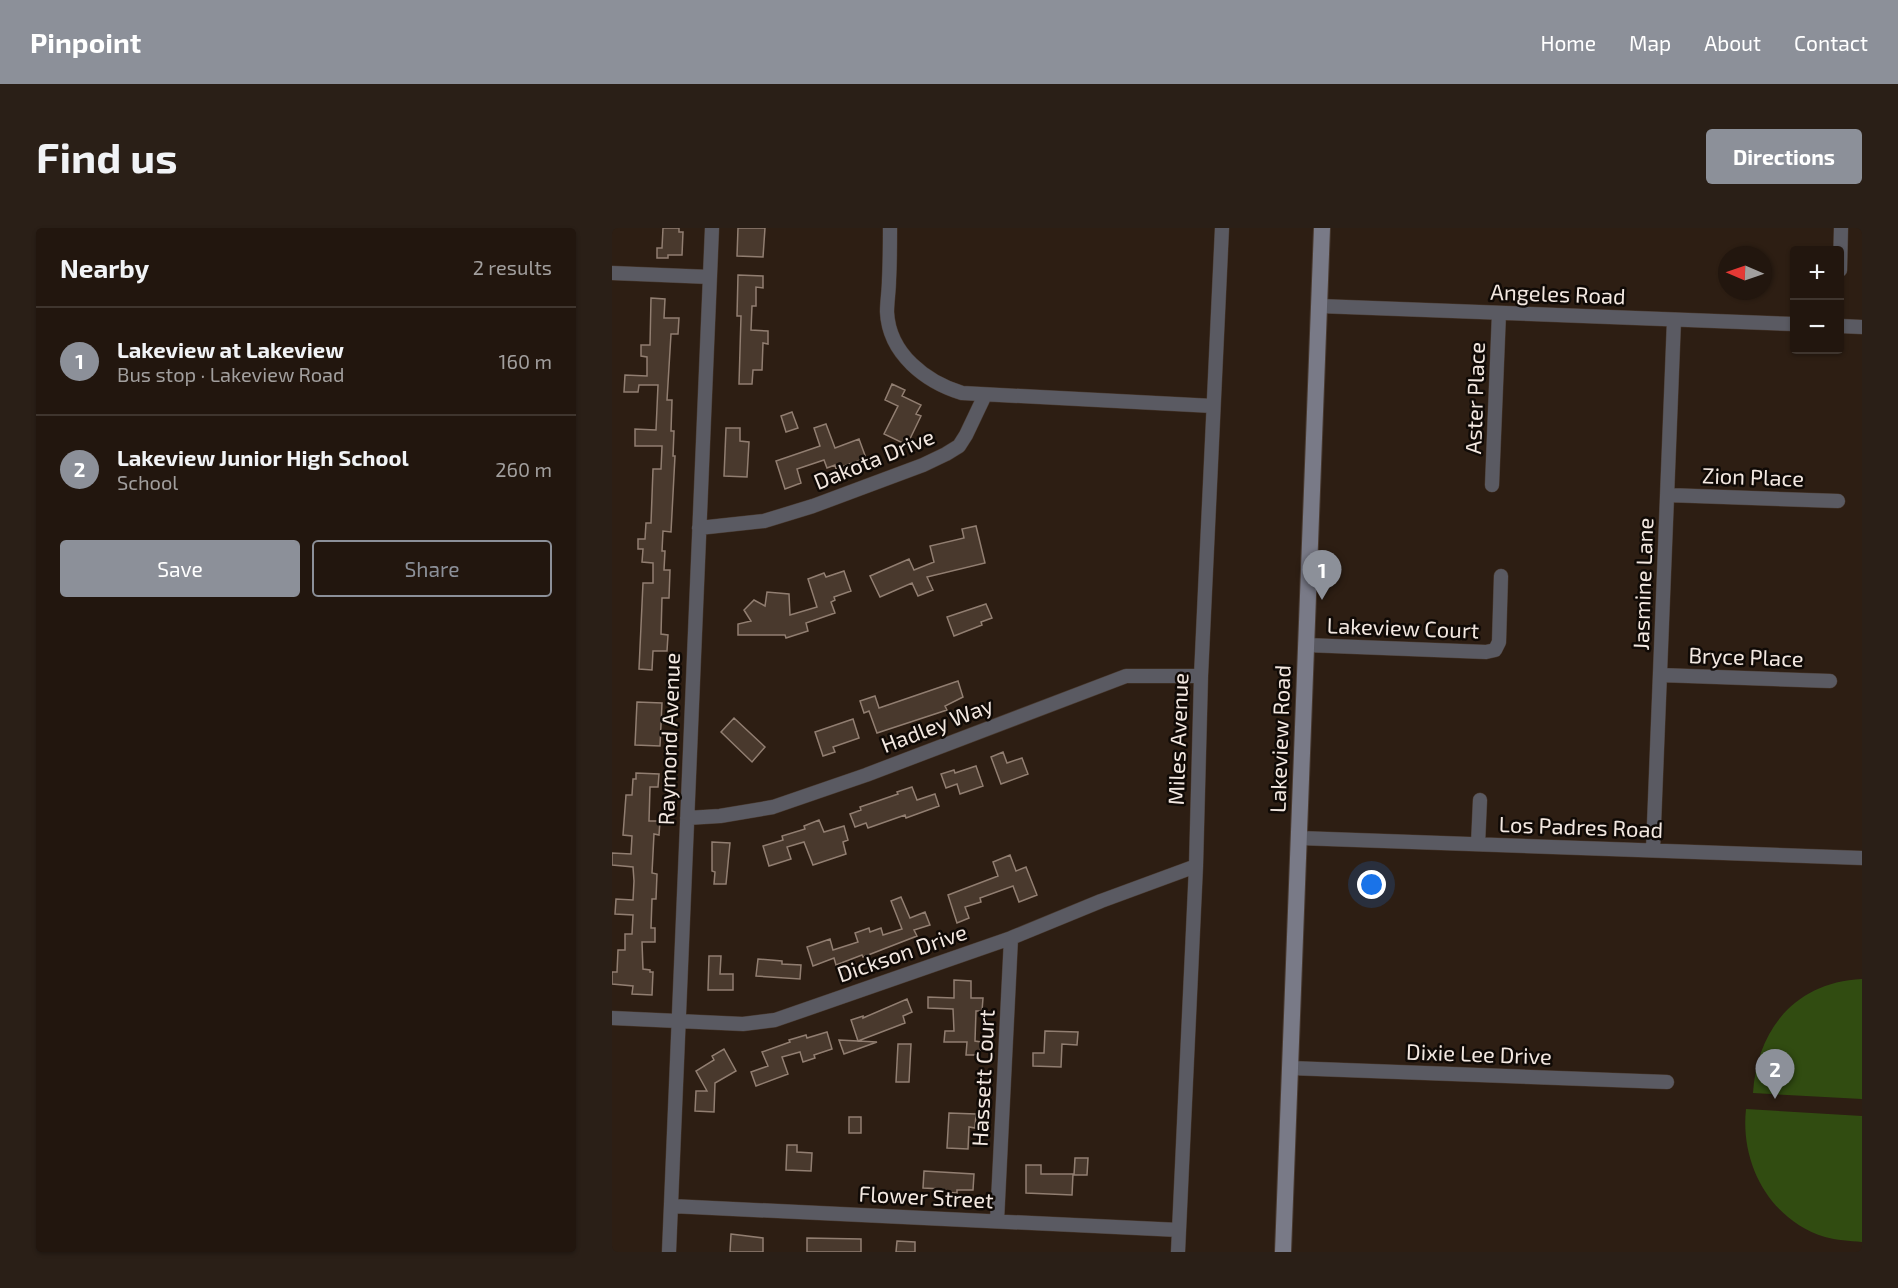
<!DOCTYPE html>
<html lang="en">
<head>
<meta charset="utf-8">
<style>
	:root { --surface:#22160e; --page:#2a1f17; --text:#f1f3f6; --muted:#a29f9e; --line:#3f352e; --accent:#8c9099 }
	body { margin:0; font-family:"Exo 2",sans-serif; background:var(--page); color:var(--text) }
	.controls { position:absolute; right:18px; top:18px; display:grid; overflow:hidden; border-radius:6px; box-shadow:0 2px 4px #0004 }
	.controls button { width:54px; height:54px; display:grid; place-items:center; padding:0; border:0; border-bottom:2px solid var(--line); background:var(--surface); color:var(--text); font:30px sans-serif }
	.compass { position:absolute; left:1106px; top:18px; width:54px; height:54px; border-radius:50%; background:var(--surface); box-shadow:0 2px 4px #0004; rotate:272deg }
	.you { position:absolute; left:760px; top:657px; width:21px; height:21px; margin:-15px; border:4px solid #fff; border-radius:50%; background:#1a73e8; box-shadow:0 0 0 9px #1a73e833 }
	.badge { display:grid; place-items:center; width:39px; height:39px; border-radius:50%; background:var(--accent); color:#fff; font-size:20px; font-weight:700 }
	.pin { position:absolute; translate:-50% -50px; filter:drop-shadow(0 2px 3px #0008) }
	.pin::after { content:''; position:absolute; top:32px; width:21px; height:18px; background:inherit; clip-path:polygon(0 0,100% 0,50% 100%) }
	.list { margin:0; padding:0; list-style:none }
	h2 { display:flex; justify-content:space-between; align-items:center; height:78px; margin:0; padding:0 24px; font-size:26px }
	h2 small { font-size:20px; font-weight:400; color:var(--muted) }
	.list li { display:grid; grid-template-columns:39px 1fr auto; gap:18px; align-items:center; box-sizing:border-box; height:108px; padding:0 24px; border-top:2px solid var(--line) }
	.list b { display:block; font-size:22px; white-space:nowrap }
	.list p { margin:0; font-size:20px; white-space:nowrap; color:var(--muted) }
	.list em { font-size:20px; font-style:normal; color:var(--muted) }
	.actions { display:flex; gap:12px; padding:18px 24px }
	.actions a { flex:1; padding:14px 0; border:2px solid var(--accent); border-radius:6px; text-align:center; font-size:21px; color:var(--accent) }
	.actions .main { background:var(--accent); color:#fff }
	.map { position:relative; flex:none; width:1250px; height:1024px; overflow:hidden; border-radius:6px }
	header { display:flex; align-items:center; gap:36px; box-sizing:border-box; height:84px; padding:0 30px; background:var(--accent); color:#fff }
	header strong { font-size:28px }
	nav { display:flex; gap:33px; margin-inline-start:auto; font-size:21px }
	.intro { display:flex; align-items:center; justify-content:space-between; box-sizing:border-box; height:144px; padding:0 36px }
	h1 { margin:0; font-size:42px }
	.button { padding:15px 27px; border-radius:6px; background:var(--accent); color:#fff; font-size:21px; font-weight:700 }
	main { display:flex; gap:36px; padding:0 36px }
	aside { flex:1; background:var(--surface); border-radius:6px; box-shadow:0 2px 4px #0004 }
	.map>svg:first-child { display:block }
	.green { fill:#314c11 }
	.building { fill:#49392d; stroke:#917e71; stroke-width:1.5 }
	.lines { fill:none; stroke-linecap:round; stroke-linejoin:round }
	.minor-casing { stroke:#493a30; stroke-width:15 }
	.secondary-casing { stroke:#493a30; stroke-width:18 }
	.minor { stroke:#5a5a62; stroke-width:14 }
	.secondary { stroke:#797a87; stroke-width:16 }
	.labels { text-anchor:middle; stroke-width:5; stroke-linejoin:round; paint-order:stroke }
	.street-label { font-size:22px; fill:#f3e8e1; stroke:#100a06 }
</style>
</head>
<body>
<header>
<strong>Pinpoint</strong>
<nav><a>Home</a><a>Map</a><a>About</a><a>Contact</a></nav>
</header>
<div class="intro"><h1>Find us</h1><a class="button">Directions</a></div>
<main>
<aside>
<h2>Nearby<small>2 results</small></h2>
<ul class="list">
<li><span class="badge">1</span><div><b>Lakeview at Lakeview</b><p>Bus stop · Lakeview Road</p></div><em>160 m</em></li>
<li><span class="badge">2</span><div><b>Lakeview Junior High School</b><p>School</p></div><em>260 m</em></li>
</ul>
<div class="actions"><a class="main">Save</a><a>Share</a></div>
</aside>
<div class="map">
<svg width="1250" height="1024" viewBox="0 0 1250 1024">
	<rect width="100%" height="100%" fill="#2d1e13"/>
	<!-- green -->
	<path class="green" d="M1250,751v120l-109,-6c4,-63 42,-111 109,-114z
		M1134,881l116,7v126c-12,-1 -26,-2 -37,-5 -55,-17 -85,-73 -79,-128z"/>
	<!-- building -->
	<path class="building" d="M51,0h16v4h4l-1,23h-14v3h-11v-10h5z
		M126,0h27l-2,29 -26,-1z
		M126,47l25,1v12l-7,-1v19h-4l-1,24 17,1v13l-5,-1 -1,27h-9l-1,14h-13l2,-68h-4z
		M39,70l14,1 -1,19h15l-1,16h-7l-4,66h5l-1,31h3l-1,25h2l-4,76 -8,-1 -1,20h3l-1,19h6l-1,28h-7l-1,36 7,1 -1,16h-14l-1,19 -13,-1 4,-86h10v-20l-11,-1 1,-13h-5v-10h7l1,-16h5l2,-54h8l1,-23h-27v-17l21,1 2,-45h-19l-1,7h-14l1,-17 22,1v-19l-6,-1v-11h9z
		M280,156l13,6 -3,6 19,9 -5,9 5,2 -14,29 -23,-11 14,-28 -13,-6z
		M180,184l6,16 -12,4 -5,-16z
		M214,196l9,24 24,-9 7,19 -30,11 -1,-4 -8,3 -3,-8 -27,9 4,14 -16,6 -9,-28 44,-15 -6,-18z
		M114,200h14v13l9,1 -2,35 -23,-1z
		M364,298l9,37 -58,14 6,13 -15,6 -6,-13 -32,14 -10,-21 39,-17 5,11 20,-8 -4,-16 34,-8 -2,-9z
		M232,343l7,20 -17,6 1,3 -4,2 4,11 -29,10 2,8 -22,7 -1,-3h-47v-11l13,-3 -7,-11 10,-10 11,6 2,-14 22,2 1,21 27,-8 -9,-28 16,-6 2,4z
		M374,376l6,14 -11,4 1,3 -28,11 -7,-19z
		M346,453l5,16 -18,9 2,4 -70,23 -8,-22 -5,2 -4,-12 15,-5 4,12z
		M25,474l25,1 -2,43 -25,-1z
		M122,490l31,29 -13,15 -31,-30z
		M241,491l6,19 -26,9 2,5 -12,4 -8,-24z
		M391,524l4,11 15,-5 6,16 -27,10 -10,-27z
		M364,538l7,20 -23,8 -3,-10 -11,4 -5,-14 13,-4 1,3z
		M24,545l23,1 -1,13h-8l-1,34h11l-1,14 -5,-1 -2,39 5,1 -1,25h-4l-1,29h4v14h-13l1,27 7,1v2h3l-1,23 -20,-1 1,-8 -21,-2v-12h5l1,-22h7v-16h7l1,-19 -18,-1 1,-15 17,1 1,-19 -1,-14 -21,-2v-12l19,1 1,-18 -9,-1 3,-40h6l1,-16h3z
		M300,559l5,13 18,-6 4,12 -33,12 -1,-3 -37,13 -2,-5 -11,4 -5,-13 11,-4 -1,-3 38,-13 -1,-2z
		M207,592l5,12 20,-6 4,14 -5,2 3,12 -33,11 -9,-23 -17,5 4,12 -22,7 -6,-20 20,-6 -1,-4 23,-7 -1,-3z
		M100,614l18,1 -4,41h-12l1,-12 -3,-1z
		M398,627l6,16 10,-4 11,28 -18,7 -6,-16 -33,12 1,4 -16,5 4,11 -12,5 -9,-28 50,-19 -5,-14z
		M289,669l9,21 15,-6 5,13 -16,5 3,6 -54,21 -1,-2 -26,10 -2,-7 -21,8 -6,-19 23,-8 3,11 25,-8 -3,-9 14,-5 1,4 11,-4 2,7 19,-6 -11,-28z
		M97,728h12l-1,18h13v16h-25z
		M146,731l24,2v3l19,1 -1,14 -44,-3z
		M342,752l17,1v17h12l-1,13h-6l-1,30 6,1 -1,13h-14l1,-13h-23l1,-11h9l-1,-22 -25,-1v-11l26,1z
		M295,771l5,13 -9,4 2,7 -47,18 -7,-21 12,-4v2z
		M433,803l33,1 -1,13 -15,-1 -1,23 -28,-1v-13h11z
		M215,804l5,17 -18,6 1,3 -12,4 -3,-10 -18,5 6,17 -32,12 -5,-14 17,-6 -6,-14 28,-10 -1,-2 17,-5 1,3z
		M227,812l38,2 -33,12z
		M286,816h13l-2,38h-13z
		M112,821l12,22 -21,12 -1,29 -19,-1 1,-20h11l-11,-20 18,-11 -2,-4z
		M337,885l27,1 -1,14 -6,-1 -1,22 -21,-1z
		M237,889h12v16h-12z
		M175,917h10v7l15,1 -1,18 -25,-1z
		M463,930h13l-1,17h-13z
		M414,937h15v9h32l-1,21 -46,-2z
		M312,943l50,3 -1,16h-16v3l-14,-1v-3l-20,-1z
		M119,1006l32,4v14h-33z
		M195,1010l54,1v13h-54z
		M285,1013l18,1v10h-19z"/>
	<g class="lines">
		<defs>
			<path id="minor" d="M278,0c0,17 0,34 -1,52 0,10 -2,22 -2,32 2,42 39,70 75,81l251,13
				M1228,42l1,-42
				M0,45l98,4
				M707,78l475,18
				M1228,98l22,1
				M880,257l7,-172
				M1055,267l171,6
				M87,300l65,-7 49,-15 110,-41 23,-11 13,-8 7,-11 19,-40
				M694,417l180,7 9,-2 4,-8 2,-66
				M1048,447l170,6
				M75,590l33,-2 53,-9 93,-32 260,-99h75
				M687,610l563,20
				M866,616l2,-44
				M1041,622l21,-530
				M0,790l131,6 32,-4 236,-82 90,-37 95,-35
				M678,840l377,14
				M59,978l508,24
				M385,993l14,-283
				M57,1024l43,-1024
				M566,1024l18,-386 5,-190 21,-448"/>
			<path id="secondary" d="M671,1024l39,-1024"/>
		</defs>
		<!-- minor casing -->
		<use href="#minor" class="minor-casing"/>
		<!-- secondary casing -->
		<use href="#secondary" class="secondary-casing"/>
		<!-- minor -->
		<use href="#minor" class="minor"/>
		<!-- secondary -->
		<use href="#secondary" class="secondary"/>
	</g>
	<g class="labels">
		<!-- street labels -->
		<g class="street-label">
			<text transform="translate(946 66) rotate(2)" y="8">Angeles Road</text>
			<text transform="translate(863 170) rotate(-88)" y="8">Aster Place</text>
			<text transform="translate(262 231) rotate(-22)" y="8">Dakota Drive</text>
			<text transform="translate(1141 249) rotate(2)" y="8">Zion Place</text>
			<text transform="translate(1031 356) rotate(-88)" y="8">Jasmine Lane</text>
			<text transform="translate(791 400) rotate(2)" y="8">Lakeview Court</text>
			<text transform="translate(1134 429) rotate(2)" y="8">Bryce Place</text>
			<text transform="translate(325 497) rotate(-21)" y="8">Hadley Way</text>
			<text transform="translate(57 511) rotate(-88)" y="8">Raymond Avenue</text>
			<text transform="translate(566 511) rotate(-88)" y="8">Miles Avenue</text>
			<text transform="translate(668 511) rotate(-88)" y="8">Lakeview Road</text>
			<text transform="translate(969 599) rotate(2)" y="8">Los Padres Road</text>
			<text transform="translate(290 725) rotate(-19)" y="8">Dickson Drive</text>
			<text transform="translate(867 826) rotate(2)" y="8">Dixie Lee Drive</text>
			<text transform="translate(371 850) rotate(-87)" y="8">Hassett Court</text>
			<text transform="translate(314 969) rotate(3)" y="8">Flower Street</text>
		</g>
	</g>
</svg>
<div class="controls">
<button>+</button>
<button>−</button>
</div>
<svg class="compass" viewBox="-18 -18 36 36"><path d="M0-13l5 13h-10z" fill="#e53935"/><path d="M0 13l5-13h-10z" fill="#a29f9e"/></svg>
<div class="you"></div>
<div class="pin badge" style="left:710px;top:372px">1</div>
<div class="pin badge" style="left:1163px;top:871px">2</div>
</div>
</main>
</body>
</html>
